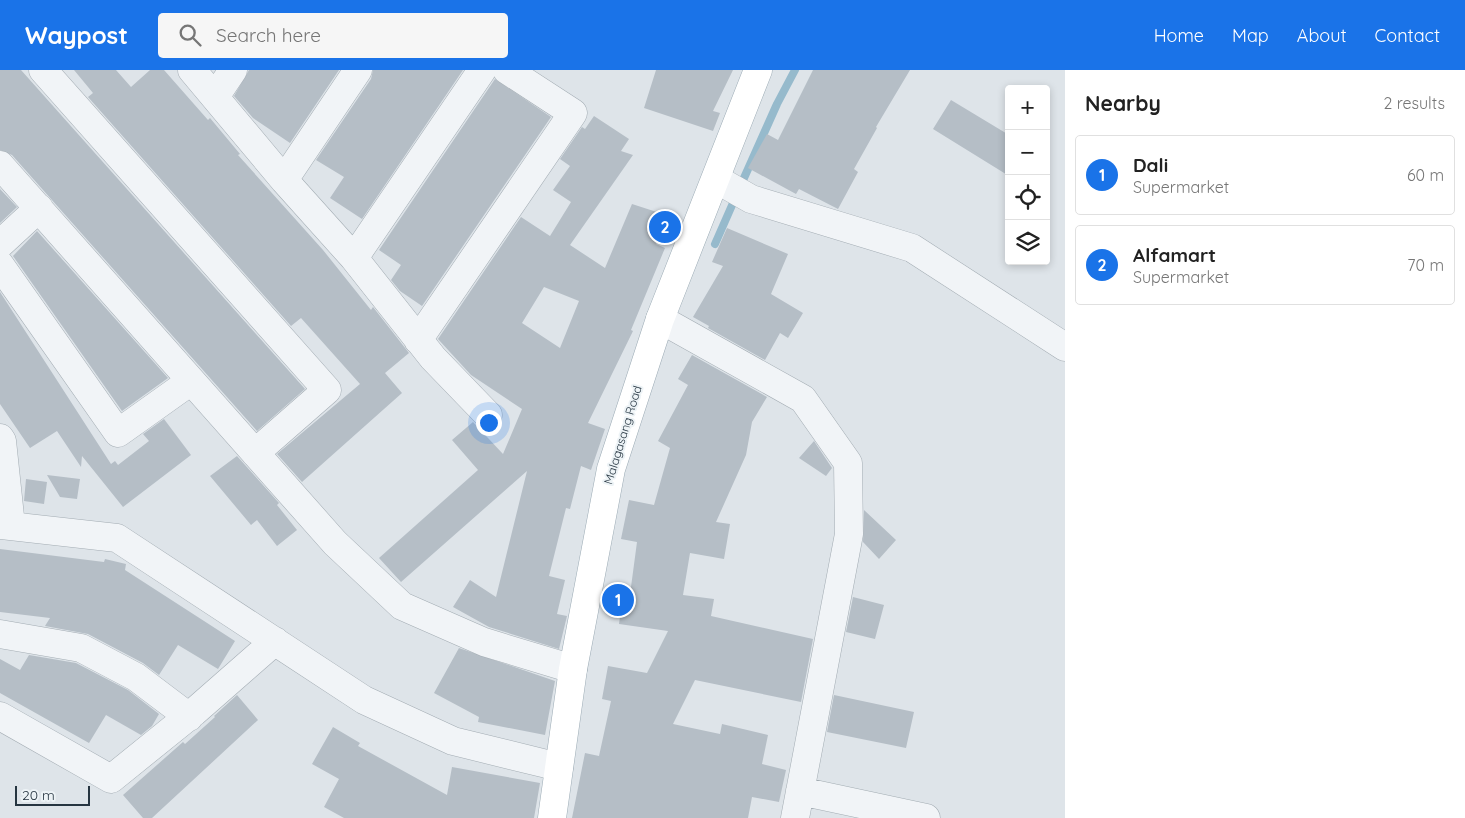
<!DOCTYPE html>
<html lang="en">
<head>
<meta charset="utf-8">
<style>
	:root { --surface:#fff; --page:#f6f6f6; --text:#222; --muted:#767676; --line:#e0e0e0; --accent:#1a73e8 }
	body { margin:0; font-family:Quicksand,sans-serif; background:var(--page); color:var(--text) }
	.controls { position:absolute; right:15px; top:15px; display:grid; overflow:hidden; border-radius:5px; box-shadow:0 2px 8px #0003 }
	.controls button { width:45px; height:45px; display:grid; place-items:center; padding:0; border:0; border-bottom:1px solid var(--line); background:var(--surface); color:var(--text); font:25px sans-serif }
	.scale { position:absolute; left:15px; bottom:12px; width:75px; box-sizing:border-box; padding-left:5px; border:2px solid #263541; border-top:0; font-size:14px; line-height:18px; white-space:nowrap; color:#263541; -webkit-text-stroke:4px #edf3f6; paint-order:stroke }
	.you { position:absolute; left:488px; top:352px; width:18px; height:18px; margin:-12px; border:4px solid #fff; border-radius:50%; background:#1a73e8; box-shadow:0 0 0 8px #1a73e833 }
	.badge { display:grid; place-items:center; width:32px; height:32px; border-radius:50%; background:var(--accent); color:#fff; font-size:16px; font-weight:700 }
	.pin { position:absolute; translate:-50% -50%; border:2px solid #fff; box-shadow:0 1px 5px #0006 }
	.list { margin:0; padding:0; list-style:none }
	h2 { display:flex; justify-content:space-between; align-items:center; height:65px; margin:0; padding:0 20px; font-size:21px }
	h2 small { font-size:16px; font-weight:400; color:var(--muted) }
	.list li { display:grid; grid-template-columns:32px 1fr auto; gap:15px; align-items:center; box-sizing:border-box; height:80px; margin:0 10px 10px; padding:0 10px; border:1px solid var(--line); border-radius:5px }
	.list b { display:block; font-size:19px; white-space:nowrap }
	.list p { margin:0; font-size:16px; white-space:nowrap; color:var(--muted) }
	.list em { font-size:16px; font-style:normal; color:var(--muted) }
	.icon { flex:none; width:28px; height:28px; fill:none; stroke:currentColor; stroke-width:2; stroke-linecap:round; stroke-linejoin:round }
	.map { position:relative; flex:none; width:1065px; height:748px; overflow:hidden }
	header { display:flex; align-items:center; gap:30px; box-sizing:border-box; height:70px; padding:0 25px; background:var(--accent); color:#fff }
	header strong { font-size:24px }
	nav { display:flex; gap:28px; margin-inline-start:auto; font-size:18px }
	.search { width:350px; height:45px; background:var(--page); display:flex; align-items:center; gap:12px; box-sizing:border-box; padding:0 18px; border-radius:5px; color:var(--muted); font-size:19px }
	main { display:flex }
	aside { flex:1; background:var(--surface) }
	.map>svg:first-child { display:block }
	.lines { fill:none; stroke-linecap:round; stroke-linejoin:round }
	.stream { stroke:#96bacc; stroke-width:8 }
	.building { fill:#b5bec6; fill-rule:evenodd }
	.minor-casing { stroke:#a3acb3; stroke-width:29 }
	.major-casing { stroke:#9cabb5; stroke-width:29 }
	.minor { stroke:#f1f4f7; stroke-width:28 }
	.major { stroke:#fff; stroke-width:28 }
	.labels { text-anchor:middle; stroke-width:4; stroke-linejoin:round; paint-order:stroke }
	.street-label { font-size:12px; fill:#263541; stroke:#edf3f6 }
</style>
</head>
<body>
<header>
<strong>Waypost</strong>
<div class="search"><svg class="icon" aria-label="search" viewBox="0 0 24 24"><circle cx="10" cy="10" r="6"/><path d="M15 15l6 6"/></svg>Search here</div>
<nav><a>Home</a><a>Map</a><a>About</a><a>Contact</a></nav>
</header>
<main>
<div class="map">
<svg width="1065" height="748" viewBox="0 0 1065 748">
	<rect width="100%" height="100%" fill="#dee4e9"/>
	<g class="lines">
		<!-- stream -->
		<path class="stream" d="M744,108l33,-74 18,-34
			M715,174l18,-41"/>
	</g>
	<!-- building -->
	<path class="building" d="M0,0h21l284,319 -48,42 -245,-276 -12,-5z
		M74,0h42l15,17 19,-17h14l44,50 2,-2 30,36 -2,1 85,95 48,60 2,-3 36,46 -24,20 17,20 -100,89 -25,-28 83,-70 -59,-66 -10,8 -203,-229 5,-4z
		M249,0h90l-49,73 -37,-25 -19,-22z
		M373,0h90l-101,149 -32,-21 14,-21 -28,-17 55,-81z
		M656,0h77l-20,41 7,2 -7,18 -69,-23z
		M813,0h97l-34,57 1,1 -23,41 4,3 -20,37 -39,-20 -3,5 -48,-26 19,-34 11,6z
		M495,9l56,38 -129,189 -22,-15 -9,-11 10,-15 -22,-15z
		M951,30l58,35v41l-76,-47z
		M594,46l35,23 -8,12 12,4 -63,90 35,23 27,-64 34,11 -10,29 9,4 -34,82 2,1 -45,92 17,6 -14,41 -10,-4 -11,43 -4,-1 -17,68 16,4 -8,34 10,2 -8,33 -70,-22 -36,-20 17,-27 26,17 31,-126 -126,111 -22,-24 99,-88 -26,-30 21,-18 30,32 19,-45 -51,-34 -33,-36 83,-122 29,19 21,-34 -18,-12 17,-24 -10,-7 22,-32 3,2zM544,217l35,14 -19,47 -38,-25z
		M0,119l17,18 -17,16z
		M727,158l61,26 -17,40 32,19 -15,25 -8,-5 -15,27 -57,-32 1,-2 -16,-9 30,-51 -11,-4z
		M37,161l131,147 -46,33 -109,-155z
		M0,222l111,172 4,-3 3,4 31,-24 -6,-7 21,-15 27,36 -68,52 -41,-51 -1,11 -24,-36 -27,17 -30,-44z
		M692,285l75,42 -15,25 -6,33 -30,67 14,2 -6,35 -34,-6 -7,42 31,4 -3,17 102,23 -12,63 -106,-22 -22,44 47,10 2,-10 46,11 -6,29 24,6 -7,32 -27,-5 -4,21h-176l13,-65 14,3 12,-55 -9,-2 6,-33 39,7 21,-42 -49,-7 5,-38 7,1 6,-45 -16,-3 8,-39 25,5 16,-57 -12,-7 30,-56 -10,-6z
		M814,371l18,27 -6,8 -27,-18z
		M237,386l42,47 -2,2 20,25 -20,16 -20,-26 -6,5 -41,-49z
		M47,405l33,4 -3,20 -17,-2z
		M26,409l21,3 -3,22 -20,-3z
		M864,440l32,30 -17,19 -16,-17z
		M0,479l104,13 1,-3 21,5 -1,6 110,71 -17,28 -40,-24 -19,30 -16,-12 -55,-29 -43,-8 5,-8 -50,-6z
		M853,527l31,8 -9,34 -29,-7z
		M459,578l96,33 -10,54 -67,-13 1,-5 -45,-24z
		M29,585l47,8 52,27 31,24 -7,12 -11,9 -35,-20 -17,28 -89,-50v-34l20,11z
		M237,625l21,25 -106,98h-9l-20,-23 60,-53 2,2 30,-27 -1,-1z
		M834,625l80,17 -8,36 -79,-16z
		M333,657l27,16 -2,3 89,49 5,-28 88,16 -6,35h-190l-20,-11 15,-28 -27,-15z"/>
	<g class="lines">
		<defs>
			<path id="minor" d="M43,0l284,320 -72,63
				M192,0l92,110 70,78 79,100 55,57
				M215,27l18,-27
				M0,95l335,378 67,63 82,36 89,27
				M716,109l35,20 161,49 153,99
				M284,110l74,-110
				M0,174l39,-36
				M354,188l128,-188
				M0,195l118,168 73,-52
				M660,249l143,80 45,64 1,71 -54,284
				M418,270l155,-227 -66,-43
				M0,368l2,3 9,85
				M0,455l117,13 247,162 89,41 106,26
				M0,564l81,14 55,29 53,40
				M0,646l111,63 83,-67 81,-71
				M800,721l126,27"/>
			<path id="major" d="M552,748l21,-149 38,-200 49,-150 98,-249"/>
		</defs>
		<!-- minor casing -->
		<use href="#minor" class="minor-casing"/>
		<!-- major casing -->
		<use href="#major" class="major-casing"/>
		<!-- minor -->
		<use href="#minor" class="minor"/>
		<!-- major -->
		<use href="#major" class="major"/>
	</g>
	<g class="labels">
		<!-- street labels -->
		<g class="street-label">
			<text transform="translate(623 365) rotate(-73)" y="4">Malagasang Road</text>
		</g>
	</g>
</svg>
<div class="controls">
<button>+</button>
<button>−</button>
<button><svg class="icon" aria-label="locate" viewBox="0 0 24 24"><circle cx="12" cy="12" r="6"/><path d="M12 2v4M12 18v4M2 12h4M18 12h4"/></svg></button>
<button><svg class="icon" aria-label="layers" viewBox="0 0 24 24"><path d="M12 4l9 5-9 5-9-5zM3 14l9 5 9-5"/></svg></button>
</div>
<div class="scale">20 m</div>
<div class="you"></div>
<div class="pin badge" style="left:618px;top:530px">1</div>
<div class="pin badge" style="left:665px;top:157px">2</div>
</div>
<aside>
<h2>Nearby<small>2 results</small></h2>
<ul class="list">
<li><span class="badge">1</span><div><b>Dali</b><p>Supermarket</p></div><em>60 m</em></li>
<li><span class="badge">2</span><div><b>Alfamart</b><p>Supermarket</p></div><em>70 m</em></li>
</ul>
</aside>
</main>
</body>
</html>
